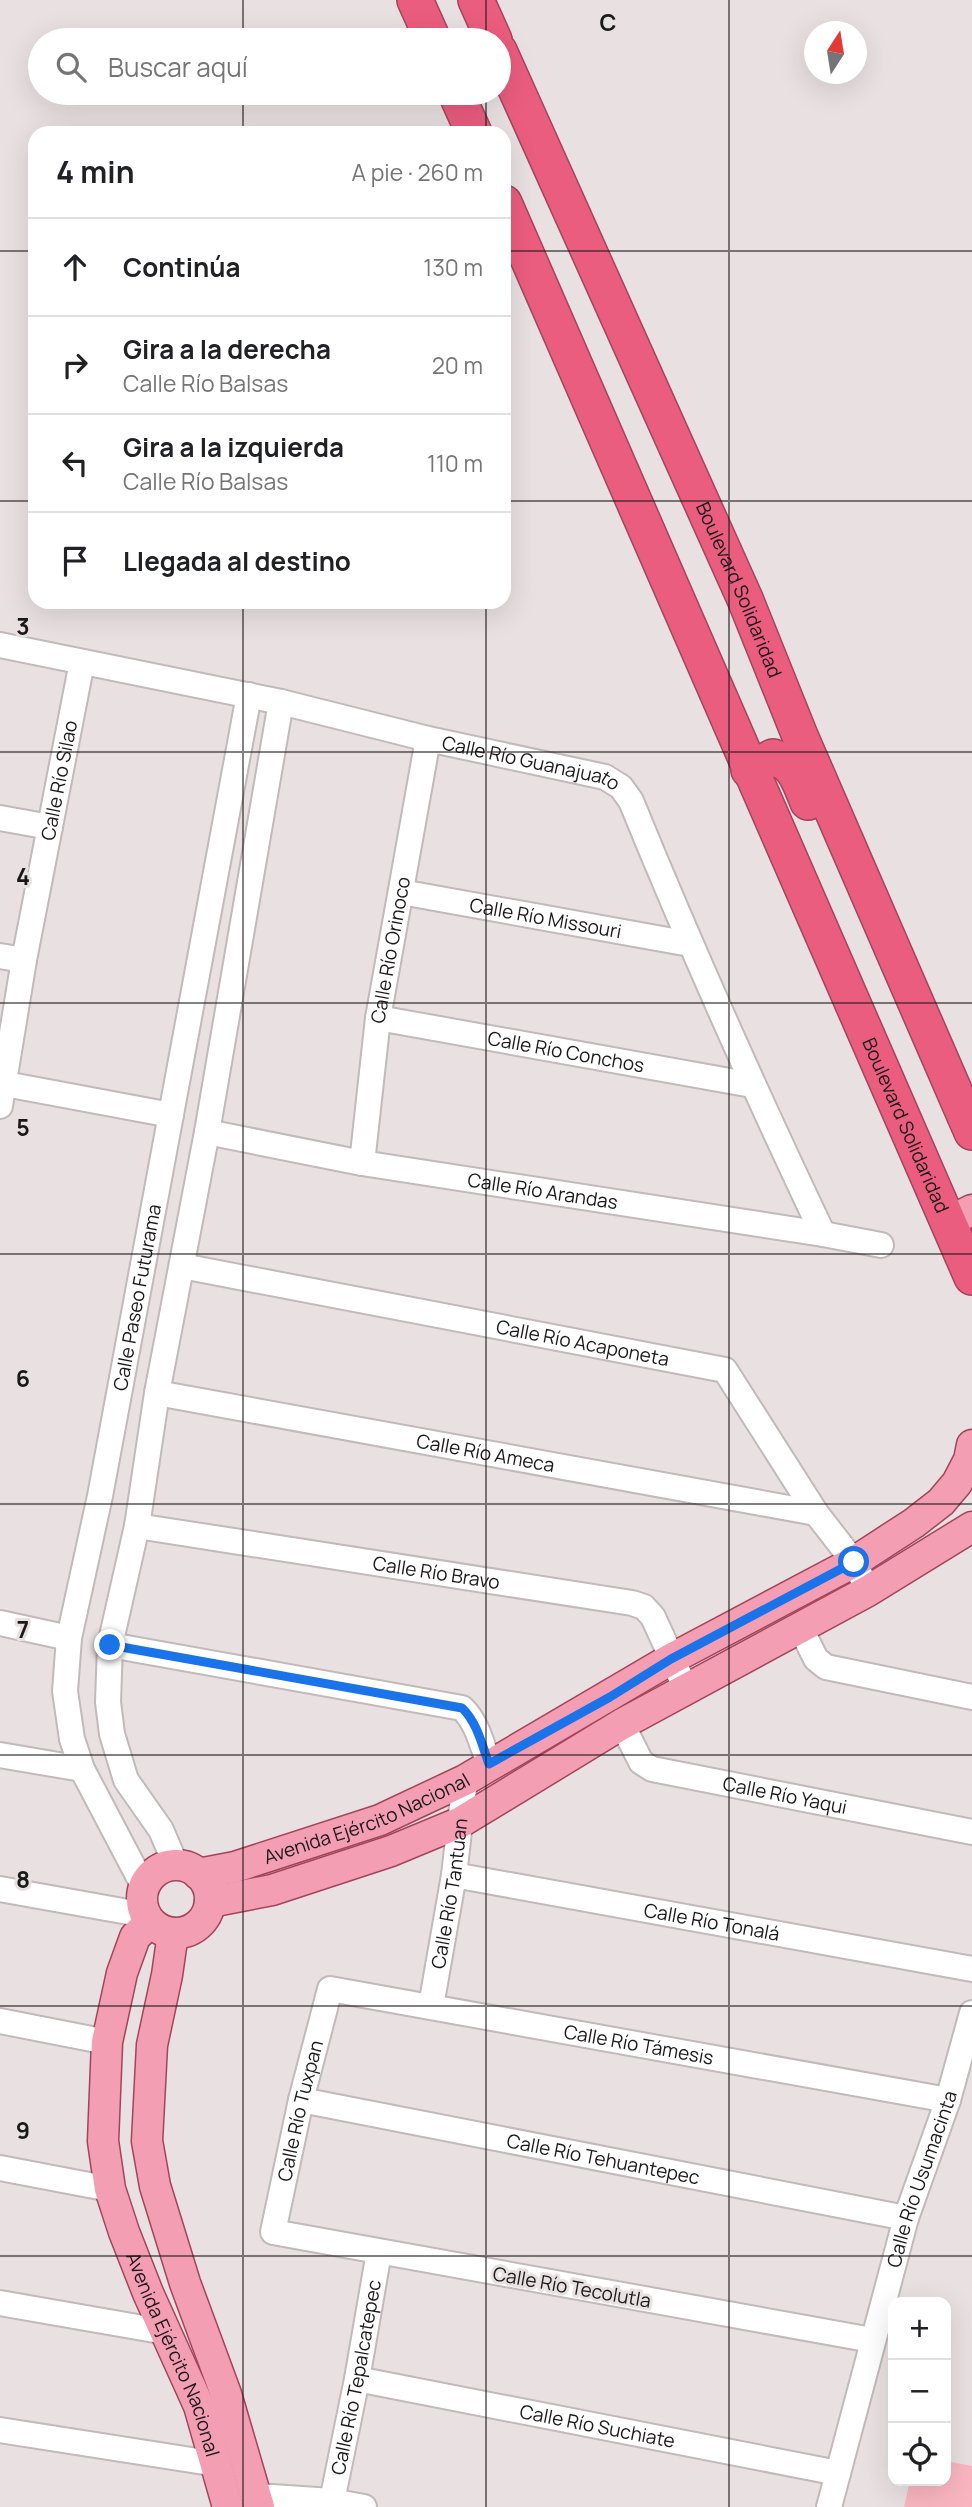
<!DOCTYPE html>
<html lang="es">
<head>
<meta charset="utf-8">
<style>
	:root { --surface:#fff; --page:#f2f2f2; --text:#202124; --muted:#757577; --line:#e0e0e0 }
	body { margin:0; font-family:Manrope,sans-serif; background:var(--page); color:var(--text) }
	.controls { position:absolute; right:21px; bottom:21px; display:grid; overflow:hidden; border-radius:14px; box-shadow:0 7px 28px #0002 }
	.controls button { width:63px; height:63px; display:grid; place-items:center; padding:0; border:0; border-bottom:2px solid var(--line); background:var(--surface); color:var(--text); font:35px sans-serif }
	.compass { position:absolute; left:804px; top:21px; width:63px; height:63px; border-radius:50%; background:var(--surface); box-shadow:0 7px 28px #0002; rotate:12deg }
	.stop { position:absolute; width:21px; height:21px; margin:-16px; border:5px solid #1a73e8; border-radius:50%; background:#fff }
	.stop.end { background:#1a73e8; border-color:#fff; box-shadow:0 2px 7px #0008 }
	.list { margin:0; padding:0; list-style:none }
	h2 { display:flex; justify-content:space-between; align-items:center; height:91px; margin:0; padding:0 28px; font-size:30px }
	h2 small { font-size:23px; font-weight:400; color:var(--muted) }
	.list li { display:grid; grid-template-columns:46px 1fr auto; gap:21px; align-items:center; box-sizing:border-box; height:98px; padding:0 28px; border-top:2px solid var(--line) }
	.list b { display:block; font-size:26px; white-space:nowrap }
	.list p { margin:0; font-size:23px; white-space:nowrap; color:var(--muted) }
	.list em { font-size:23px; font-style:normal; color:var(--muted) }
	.icon { flex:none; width:38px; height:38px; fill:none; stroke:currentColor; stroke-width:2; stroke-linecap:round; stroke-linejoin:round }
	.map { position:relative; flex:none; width:972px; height:2507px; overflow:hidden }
	.search { position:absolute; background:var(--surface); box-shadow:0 7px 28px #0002; left:28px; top:28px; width:483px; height:77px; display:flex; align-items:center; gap:18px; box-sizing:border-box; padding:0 24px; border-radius:38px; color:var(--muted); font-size:26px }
	.panel { position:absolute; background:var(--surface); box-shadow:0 7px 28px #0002; left:28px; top:126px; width:483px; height:483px; border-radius:21px }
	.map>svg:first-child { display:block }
	.green { fill:#fab6c0 }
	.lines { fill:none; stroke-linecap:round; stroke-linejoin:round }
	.minor-casing { stroke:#c1b9ba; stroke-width:28 }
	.major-casing { stroke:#a2455b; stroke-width:33 }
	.highway-casing { stroke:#a2455b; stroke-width:38 }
	.minor { stroke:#fff; stroke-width:24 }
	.major { stroke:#f39eb2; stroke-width:30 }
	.highway { stroke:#eb5d7f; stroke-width:35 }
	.route { stroke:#1a73e8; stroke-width:9 }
	.grid { fill:none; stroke:#1b1819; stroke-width:2; stroke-opacity:0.55 }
	.labels { text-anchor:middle; stroke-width:6; stroke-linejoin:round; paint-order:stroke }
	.street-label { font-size:19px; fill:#1b1819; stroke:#e9e0e1 }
	.grid-label { font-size:23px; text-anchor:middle; font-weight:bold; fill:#1b1819; stroke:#e9e0e1; stroke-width:6; stroke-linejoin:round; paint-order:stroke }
</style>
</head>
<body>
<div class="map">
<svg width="972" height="2507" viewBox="0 0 972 2507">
	<rect width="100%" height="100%" fill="#e9e0e1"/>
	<!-- green -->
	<path class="green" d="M946,2461l26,5v41h-68l6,-26h36z"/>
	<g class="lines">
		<defs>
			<g id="minor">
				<path id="s1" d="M0,645l281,57 147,37 177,38 16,10 10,14c60,147 124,290 192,433"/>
				<path d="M0,818l50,9"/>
				<path id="s2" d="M401,892l289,52"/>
				<path d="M0,956l24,4"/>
				<path id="s3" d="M378,1018l374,67"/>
				<path d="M0,1083l171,32"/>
				<path id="s4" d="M0,1106l24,-146 58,-298"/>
				<path id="s5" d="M207,1132l155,31 461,71 58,11"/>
				<path id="s6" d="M362,1163l16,-145 50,-279"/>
				<path id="s7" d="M182,1266l543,104 91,143 38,49 8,16"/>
				<path id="s8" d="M157,1393l659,120"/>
				<path id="s9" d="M137,1526l495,77 12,4 9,10 33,72"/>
				<path d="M0,1623l69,15"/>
				<path d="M801,1629l15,30 10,8 146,30"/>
				<path d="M110,1645l352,63c15,14 20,37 27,56"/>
				<path id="s10" d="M622,1724l19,38 11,7 320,63"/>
				<path d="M0,1755l82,14"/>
				<path d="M176,1865l-15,-35 -35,-50 -14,-46 -4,-32 2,-57 27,-119 20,-133 50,-261 74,-430"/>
				<path id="s11" d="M454,1875l518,94"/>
				<path id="s12" d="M144,1887l-62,-118 -10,-30 -7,-48 4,-53 31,-142 149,-801"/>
				<path d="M0,1889l145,26"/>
				<path id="s13" d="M431,2006l23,-131 11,-95"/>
				<path d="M0,2021l107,21"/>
				<path id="s14" d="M301,2100l605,118"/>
				<path d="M0,2168l110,21"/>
				<path d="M0,2303l166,29"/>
				<path id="s15" d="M872,2340l-599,-108 28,-132 29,-111 618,111"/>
				<path id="s16" d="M357,2379l481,94"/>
				<path d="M0,2430l217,34"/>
				<path d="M257,2496l75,5 32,6"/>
				<path id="s17" d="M332,2501l25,-122 22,-127"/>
				<path id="s18" d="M829,2507l77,-289 42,-118 24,-87"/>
			</g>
			<g id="major">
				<path d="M948,1222l24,-12"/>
				<circle cx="176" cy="1899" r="34"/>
				<path id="s19" d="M198,1874l37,-7 145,-47 85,-40 206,-121 183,-97 60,-39 27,-21 16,-19 12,-23 3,-15"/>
				<path d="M210,1902l62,-12 119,-39 70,-29 161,-98 246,-133 104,-64"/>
				<path id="s20" d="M150,1922l-15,15 -13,36 -15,69 -4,99 7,48 14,43 24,61 51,113 29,101"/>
				<path d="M173,1933l-6,42 -15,70 -5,96 8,45 30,97 41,111 33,113"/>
			</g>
			<g id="highway">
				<path d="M415,0l18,40"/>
				<path d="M476,0l18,40"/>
				<path id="s21" d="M499,51l246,548 55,137 172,396"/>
				<path d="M456,93l18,40"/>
				<path id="s22" d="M504,203l468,1074"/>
				<path d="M749,770l24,-13c23,7 26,24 35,45"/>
			</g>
		</defs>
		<!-- minor casing -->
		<use href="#minor" class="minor-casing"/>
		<!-- major casing -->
		<use href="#major" class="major-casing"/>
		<!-- highway casing -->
		<use href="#highway" class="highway-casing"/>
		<!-- minor -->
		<use href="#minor" class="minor"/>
		<!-- major -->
		<use href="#major" class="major"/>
		<!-- highway -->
		<use href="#highway" class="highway"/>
	</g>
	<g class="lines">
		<!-- route -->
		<path class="route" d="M110,1645l352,63c15,14 20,37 27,56l121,-67 61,-38 183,-97"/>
	</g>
	<!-- grid -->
	<path class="grid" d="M243,0v40M486,0v40M729,0v2507M243,93v40M486,93v40M0,251h35M504,251h468M0,501h35M504,501h468M243,602v1905M486,602v1905M0,752h972M0,1003h972M0,1254h972M0,1504h972M0,1755h972M0,2006h972M0,2256h972"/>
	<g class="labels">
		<!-- street labels -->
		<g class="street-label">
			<text dy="7" stroke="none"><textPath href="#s21" startOffset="590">Boulevard Solidaridad</textPath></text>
			<text dy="7" stroke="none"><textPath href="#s1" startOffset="544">Calle Río Guanajuato</textPath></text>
			<text dy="7" stroke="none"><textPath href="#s4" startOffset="331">Calle Río Silao</textPath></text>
			<text dy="7" stroke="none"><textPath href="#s2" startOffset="147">Calle Río Missouri</textPath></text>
			<text dy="7" stroke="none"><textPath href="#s6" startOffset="215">Calle Río Orinoco</textPath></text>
			<text dy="7" stroke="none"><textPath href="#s3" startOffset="191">Calle Río Conchos</textPath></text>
			<text dy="7" stroke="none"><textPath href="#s22" startOffset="1006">Boulevard Solidaridad</textPath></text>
			<text dy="7" stroke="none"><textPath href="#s5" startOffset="341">Calle Río Arandas</textPath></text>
			<text dy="7" stroke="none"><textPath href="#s12" startOffset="614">Calle Paseo Futurama</textPath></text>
			<text dy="7" stroke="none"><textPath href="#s7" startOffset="408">Calle Río Acaponeta</textPath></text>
			<text dy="7" stroke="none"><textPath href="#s8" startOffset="334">Calle Río Ameca</textPath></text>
			<text dy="7" stroke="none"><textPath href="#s9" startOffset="303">Calle Río Bravo</textPath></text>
			<text dy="7" stroke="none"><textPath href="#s10" startOffset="191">Calle Río Yaqui</textPath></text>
			<text dy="7" stroke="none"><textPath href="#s19" startOffset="178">Avenida Ejército Nacional</textPath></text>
			<text dy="7" stroke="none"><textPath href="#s13" startOffset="114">Calle Río Tantuan</textPath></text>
			<text dy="7" stroke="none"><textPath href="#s11" startOffset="262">Calle Río Tonalá</textPath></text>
			<text dy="7" stroke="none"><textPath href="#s15" startOffset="1172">Calle Río Támesis</textPath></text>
			<text dy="7" stroke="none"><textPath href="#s15" startOffset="733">Calle Río Tuxpan</textPath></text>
			<text dy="7" stroke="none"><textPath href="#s14" startOffset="308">Calle Río Tehuantepec</textPath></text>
			<text dy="7" stroke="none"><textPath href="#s18" startOffset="341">Calle Río Usumacinta</textPath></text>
			<text transform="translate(572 2287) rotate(10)" y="7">Calle Río Tecolutla</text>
			<text dy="7" stroke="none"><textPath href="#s20" startOffset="455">Avenida Ejército Nacional</textPath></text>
			<text dy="7" stroke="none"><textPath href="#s17" startOffset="126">Calle Río Tepalcatepec</textPath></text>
			<text dy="7" stroke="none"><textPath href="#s16" startOffset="245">Calle Río Suchiate</textPath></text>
		</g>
	</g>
	<g class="grid-label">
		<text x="608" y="31">C</text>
		<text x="23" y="635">3</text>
		<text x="23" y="885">4</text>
		<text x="23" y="1136">5</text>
		<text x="23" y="1387">6</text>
		<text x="23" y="1638">7</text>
		<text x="23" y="1888">8</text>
		<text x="23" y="2139">9</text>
	</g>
</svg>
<div class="controls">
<button>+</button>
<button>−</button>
<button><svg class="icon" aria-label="locate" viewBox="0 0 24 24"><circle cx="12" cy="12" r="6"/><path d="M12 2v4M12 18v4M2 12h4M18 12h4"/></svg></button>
</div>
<svg class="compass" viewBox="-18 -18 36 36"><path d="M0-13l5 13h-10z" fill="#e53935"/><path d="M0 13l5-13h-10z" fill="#757577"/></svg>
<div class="stop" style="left:854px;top:1562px"></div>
<div class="stop end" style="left:110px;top:1645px"></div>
<div class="search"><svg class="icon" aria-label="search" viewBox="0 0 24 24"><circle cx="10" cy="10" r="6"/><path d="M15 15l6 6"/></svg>Buscar aquí</div>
<section class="panel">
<h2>4 min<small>A pie · 260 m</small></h2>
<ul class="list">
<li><svg class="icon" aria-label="ahead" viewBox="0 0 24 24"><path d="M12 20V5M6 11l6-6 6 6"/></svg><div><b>Continúa</b></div><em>130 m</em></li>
<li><svg class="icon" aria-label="right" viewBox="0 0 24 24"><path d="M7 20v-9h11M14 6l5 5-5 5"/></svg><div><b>Gira a la derecha</b><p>Calle Río Balsas</p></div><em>20 m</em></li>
<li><svg class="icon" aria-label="left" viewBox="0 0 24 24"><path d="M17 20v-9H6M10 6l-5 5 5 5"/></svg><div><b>Gira a la izquierda</b><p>Calle Río Balsas</p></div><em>110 m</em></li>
<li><svg class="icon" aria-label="arrive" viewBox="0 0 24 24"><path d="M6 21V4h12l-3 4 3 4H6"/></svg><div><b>Llegada al destino</b></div></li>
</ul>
</section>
</div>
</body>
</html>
